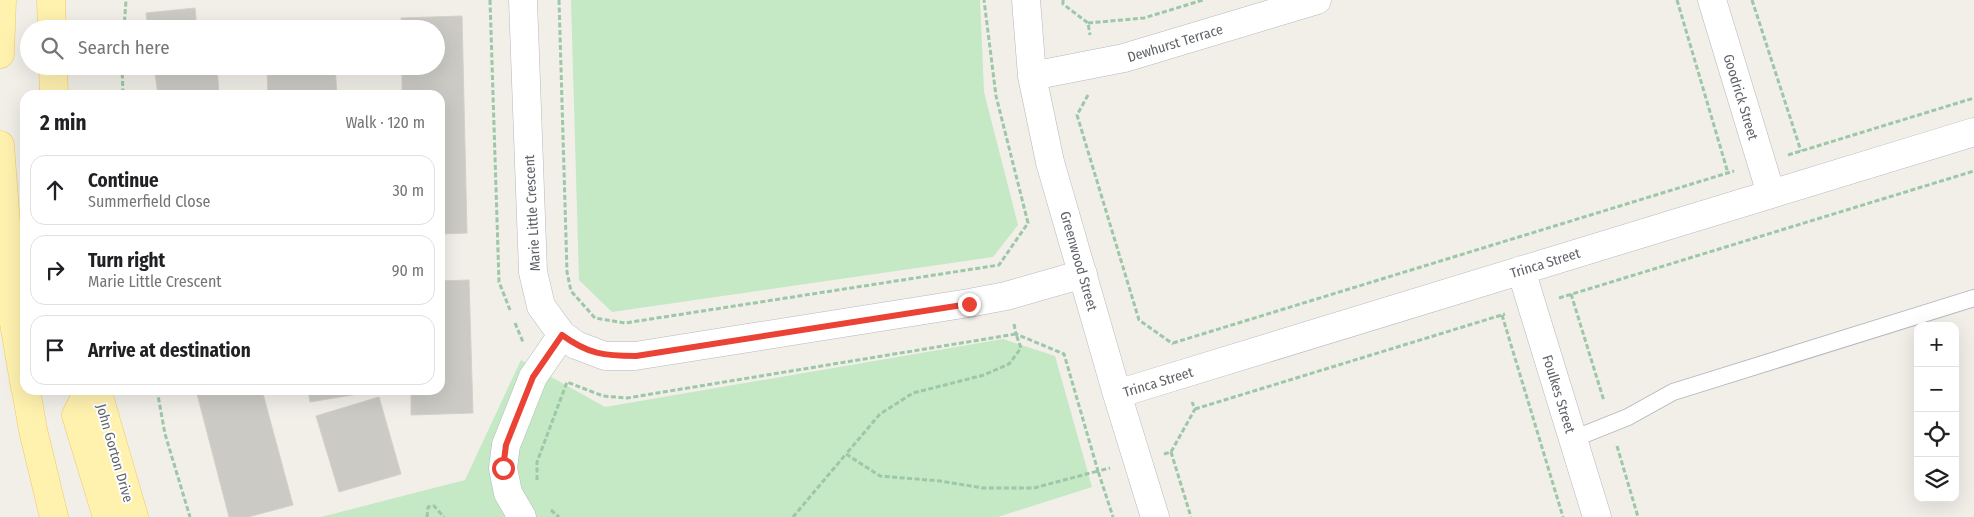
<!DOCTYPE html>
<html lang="en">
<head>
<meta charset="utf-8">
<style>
	:root { --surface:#fff; --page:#f2f2f2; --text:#202124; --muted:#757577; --line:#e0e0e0 }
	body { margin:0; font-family:"Fira Sans Condensed",sans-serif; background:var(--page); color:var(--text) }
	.controls { position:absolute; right:15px; bottom:15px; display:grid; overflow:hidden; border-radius:10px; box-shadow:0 5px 20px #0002 }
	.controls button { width:45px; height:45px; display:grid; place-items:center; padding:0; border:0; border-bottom:1px solid var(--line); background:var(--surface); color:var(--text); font:25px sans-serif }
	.stop { position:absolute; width:15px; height:15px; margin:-11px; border:4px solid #ea4335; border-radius:50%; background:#fff }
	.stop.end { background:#ea4335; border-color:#fff; box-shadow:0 1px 5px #0008 }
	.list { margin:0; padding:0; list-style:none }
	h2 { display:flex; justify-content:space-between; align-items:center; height:65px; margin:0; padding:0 20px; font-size:21px }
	h2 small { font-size:16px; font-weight:400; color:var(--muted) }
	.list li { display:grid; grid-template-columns:32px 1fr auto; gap:15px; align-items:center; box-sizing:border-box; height:70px; margin:0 10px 10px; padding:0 10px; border:1px solid var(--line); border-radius:15px }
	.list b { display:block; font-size:19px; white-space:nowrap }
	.list p { margin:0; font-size:16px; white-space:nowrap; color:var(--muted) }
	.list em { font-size:16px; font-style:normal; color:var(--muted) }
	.icon { flex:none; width:28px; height:28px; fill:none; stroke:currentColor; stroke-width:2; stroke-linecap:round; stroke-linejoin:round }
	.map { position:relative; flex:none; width:1974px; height:517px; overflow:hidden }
	.search { position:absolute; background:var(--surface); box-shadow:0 5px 20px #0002; left:20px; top:20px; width:425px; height:55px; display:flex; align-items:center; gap:12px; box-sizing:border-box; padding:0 18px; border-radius:28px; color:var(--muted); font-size:19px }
	.panel { position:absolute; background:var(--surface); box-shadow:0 5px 20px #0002; left:20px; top:90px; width:425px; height:305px; border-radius:15px }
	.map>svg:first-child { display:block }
	.green { fill:#c5e8c5 }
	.building { fill:#cccac5; stroke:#d6d1c6 }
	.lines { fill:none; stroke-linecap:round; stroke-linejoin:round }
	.lane-casing { stroke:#b5b8bc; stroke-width:18 }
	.street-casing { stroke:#b5b8bc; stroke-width:29 }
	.primary-casing { stroke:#f2c960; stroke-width:29 }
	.path { stroke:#9cc7a9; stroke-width:3; stroke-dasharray:5 2.5; stroke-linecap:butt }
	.lane { stroke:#fff; stroke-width:16 }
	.street { stroke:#fff; stroke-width:28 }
	.primary { stroke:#fff2af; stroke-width:28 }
	.route { stroke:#ea4335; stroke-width:6 }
	.labels { text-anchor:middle; stroke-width:4; stroke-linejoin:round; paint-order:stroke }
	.street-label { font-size:14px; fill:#5f6368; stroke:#fff }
</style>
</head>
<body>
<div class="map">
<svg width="1974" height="517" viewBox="0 0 1974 517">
	<rect width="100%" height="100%" fill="#f1efe8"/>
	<!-- green -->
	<path class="green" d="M571,0h409l4,92 34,133 -25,32 -381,55 -33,-32z
		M1003,339l52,17 37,131 -94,30h-677l144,-37 56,-120 84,47z"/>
	<!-- building -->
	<path class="building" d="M195,8l2,21h-49l-2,-16z
		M462,16l5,217 -27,1v-139h-38v-29h34v-37h-35v-11z
		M334,26v3h-57z
		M154,66h63l2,29h-61z
		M267,66h68l2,29h-69z
		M469,280l4,133 -62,2v-25h29v-109z
		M196,390h66l31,115 -45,12h-19z
		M308,390h68v1l-66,11z
		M379,397l22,77 -62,18 -23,-76z"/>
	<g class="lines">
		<defs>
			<path id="lane" d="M1573,439l55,-22 45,-25 301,-94"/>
			<path id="street" d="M523,0l10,272 8,34 21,29 14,10 29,11h30l334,-53 37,-7 77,-22
				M1026,0l6,76 18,86 67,232 38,123
				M1712,0l59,194
				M1032,76l92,-18 193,-58
				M1521,270l76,247
				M1117,394l857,-262
				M522,517l-14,-24 -5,-25 3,-23 27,-68 29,-42"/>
			<path id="primary" d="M51,0l1,29
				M0,54l2,-54
				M53,66l1,29
				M0,145l13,172 12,70
				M26,390l7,40 21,87
				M89,390l-13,25 31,102
				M97,390l37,127"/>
		</defs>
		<!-- lane casing -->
		<use href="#lane" class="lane-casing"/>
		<!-- street casing -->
		<use href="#street" class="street-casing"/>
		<!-- primary casing -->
		<use href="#primary" class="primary-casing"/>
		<!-- path -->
		<path class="path" d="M490,0l9,282 11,28
			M559,0l8,272 4,19 24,27 30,5 374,-58 29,-42 -32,-127 -12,-96
			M1063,0v4l25,19 2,12
			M1677,0l51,173
			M1752,0l49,151
			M1088,23l56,-5 59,-18
			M124,29l2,-29
			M122,66l1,29
			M1088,95l-11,20 62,205 34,24
			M1788,155l186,-57
			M1571,294l33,107
			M1559,298l415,-127
			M1502,315l61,202
			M515,323l8,19
			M1014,324l2,10 48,20 34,117 12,-3
			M1173,343l561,-172
			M157,390l8,44 25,83
			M1195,409l310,-95
			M1617,446l21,71
			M1171,452l20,65
			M1164,454l7,-2 24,-43 -3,-7
			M537,480v-18l30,-80 36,14 24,2 389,-64 5,14 -12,16 -25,11 -71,18 -33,21 -34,40
			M551,510l8,7
			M427,517l1,-10 6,-1 10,11
			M793,517l53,-63 34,22 60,5 43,7h51l64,-17 15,46"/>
		<!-- lane -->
		<use href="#lane" class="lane"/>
		<!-- street -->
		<use href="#street" class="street"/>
		<!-- primary -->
		<use href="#primary" class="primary"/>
	</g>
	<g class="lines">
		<!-- route -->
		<path class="route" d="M503,468l3,-23 27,-68 29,-42c26,19 42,21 74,21l333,-52"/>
	</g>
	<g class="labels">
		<!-- street labels -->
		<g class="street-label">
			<text transform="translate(1175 43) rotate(-17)" y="5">Dewhurst Terrace</text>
			<text transform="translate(1741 97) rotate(73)" y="5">Goodrick Street</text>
			<text transform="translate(532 213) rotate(-93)" y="5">Marie Little Crescent</text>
			<text transform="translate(1079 261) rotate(74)" y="5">Greenwood Street</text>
			<text transform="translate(1545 263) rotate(-17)" y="5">Trinca Street</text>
			<text transform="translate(1158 382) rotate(-17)" y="5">Trinca Street</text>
			<text transform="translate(1559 394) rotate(73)" y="5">Foulkes Street</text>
			<text transform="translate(115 453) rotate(74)" y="5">John Gorton Drive</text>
		</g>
	</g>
</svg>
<div class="controls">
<button>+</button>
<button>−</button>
<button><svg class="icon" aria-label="locate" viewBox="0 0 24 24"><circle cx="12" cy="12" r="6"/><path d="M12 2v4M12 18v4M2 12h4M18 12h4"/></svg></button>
<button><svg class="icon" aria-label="layers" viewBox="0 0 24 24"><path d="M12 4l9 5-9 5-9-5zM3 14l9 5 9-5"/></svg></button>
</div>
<div class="stop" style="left:503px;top:468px"></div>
<div class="stop end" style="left:969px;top:304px"></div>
<div class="search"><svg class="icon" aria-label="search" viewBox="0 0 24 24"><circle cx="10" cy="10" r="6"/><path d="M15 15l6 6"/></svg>Search here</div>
<section class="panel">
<h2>2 min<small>Walk · 120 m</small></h2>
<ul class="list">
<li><svg class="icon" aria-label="ahead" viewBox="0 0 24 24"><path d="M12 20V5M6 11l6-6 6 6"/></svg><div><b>Continue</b><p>Summerfield Close</p></div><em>30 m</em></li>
<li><svg class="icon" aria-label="right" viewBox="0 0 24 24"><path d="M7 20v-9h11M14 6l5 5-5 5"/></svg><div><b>Turn right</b><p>Marie Little Crescent</p></div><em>90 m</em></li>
<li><svg class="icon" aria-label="arrive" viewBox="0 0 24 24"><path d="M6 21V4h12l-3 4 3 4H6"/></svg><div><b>Arrive at destination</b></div></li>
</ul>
</section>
</div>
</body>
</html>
